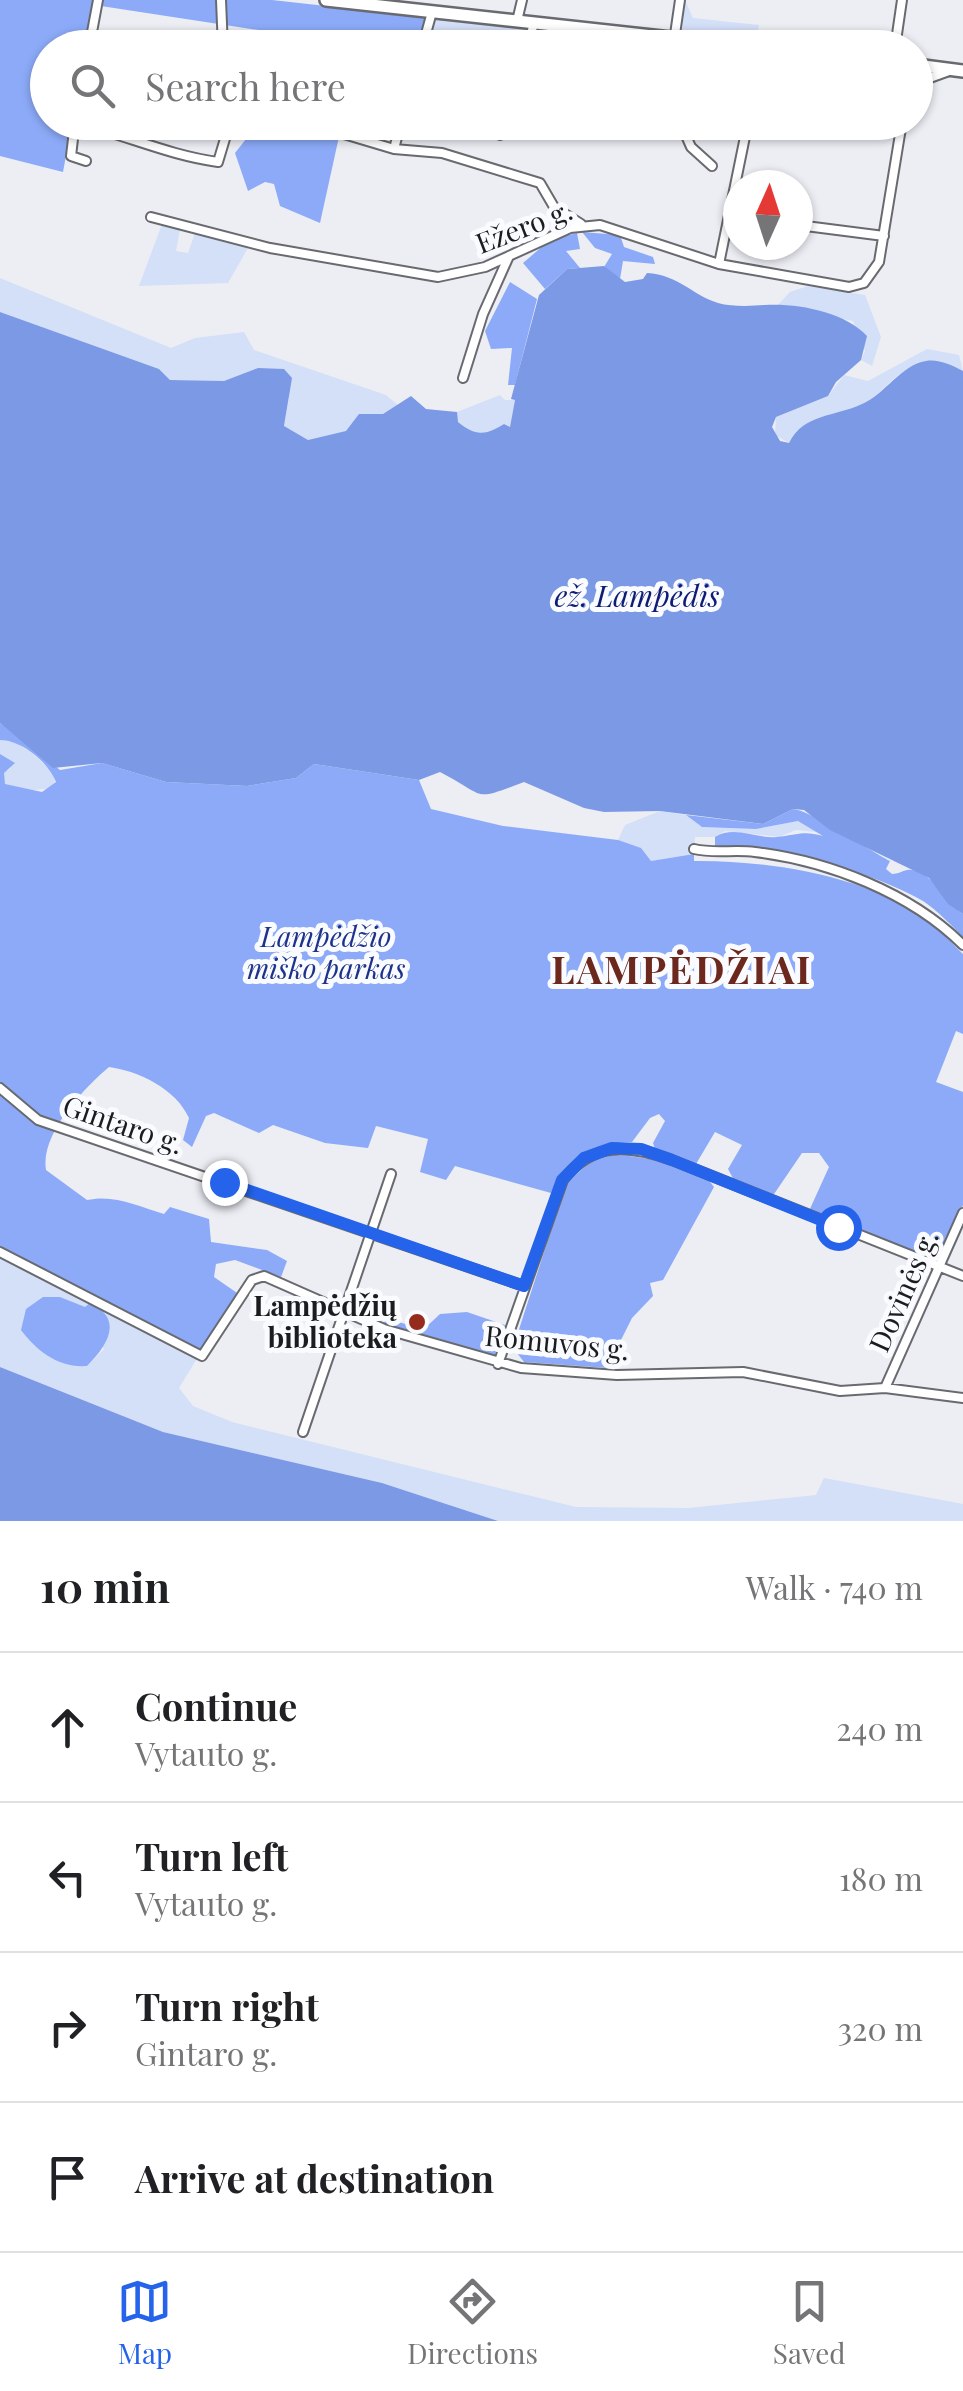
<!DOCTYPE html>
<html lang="en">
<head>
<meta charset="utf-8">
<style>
	:root { --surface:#fff; --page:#f6f6f6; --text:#202124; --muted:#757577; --line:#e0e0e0; --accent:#2563eb }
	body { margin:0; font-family:"Playfair Display",serif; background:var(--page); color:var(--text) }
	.compass { position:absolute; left:723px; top:170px; width:90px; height:90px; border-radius:50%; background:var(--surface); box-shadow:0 2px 8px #0004; rotate:3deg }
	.stop { position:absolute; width:30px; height:30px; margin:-22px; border:8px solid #2563eb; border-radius:50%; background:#fff }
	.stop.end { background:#2563eb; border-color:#fff; box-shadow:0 2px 10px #0008 }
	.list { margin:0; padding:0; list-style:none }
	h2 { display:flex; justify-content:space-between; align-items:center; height:130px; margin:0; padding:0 40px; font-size:42px }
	h2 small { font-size:32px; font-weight:400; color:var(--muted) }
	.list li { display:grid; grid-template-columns:65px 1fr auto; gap:30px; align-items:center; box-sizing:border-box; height:150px; padding:0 40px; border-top:2px solid var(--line) }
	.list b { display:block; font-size:38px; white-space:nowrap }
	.list p { margin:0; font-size:32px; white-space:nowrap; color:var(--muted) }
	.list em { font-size:32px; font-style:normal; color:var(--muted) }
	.icon { flex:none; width:55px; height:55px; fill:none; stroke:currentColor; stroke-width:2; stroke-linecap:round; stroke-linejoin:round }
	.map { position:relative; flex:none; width:963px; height:1521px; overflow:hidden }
	.search { position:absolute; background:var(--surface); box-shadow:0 2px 8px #0004; left:30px; right:30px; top:30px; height:110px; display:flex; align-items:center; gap:25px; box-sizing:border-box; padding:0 35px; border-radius:55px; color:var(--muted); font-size:38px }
	.sheet { height:730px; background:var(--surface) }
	nav { display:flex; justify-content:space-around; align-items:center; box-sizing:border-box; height:140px; border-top:2px solid var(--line); background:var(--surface); font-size:28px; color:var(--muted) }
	nav a { display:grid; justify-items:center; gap:5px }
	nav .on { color:var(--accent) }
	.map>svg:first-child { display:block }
	.green { fill:#d4dff8; fill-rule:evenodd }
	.forest { fill:#8caaf8 }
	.water { fill:#7c99e6 }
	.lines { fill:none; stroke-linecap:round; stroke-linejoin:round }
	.minor-casing { stroke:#686a6f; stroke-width:12 }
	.primary-casing { stroke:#686a6f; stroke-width:16 }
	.minor { stroke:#fff; stroke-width:8 }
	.primary { stroke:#fff; stroke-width:11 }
	.route { stroke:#2563eb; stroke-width:12 }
	.poi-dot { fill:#952b1c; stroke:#fafbff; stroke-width:4 }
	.labels { text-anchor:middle; stroke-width:10; stroke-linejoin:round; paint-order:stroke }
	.street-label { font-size:28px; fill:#1b1c1e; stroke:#fafbff }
	.park-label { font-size:28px; font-style:italic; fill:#1d338b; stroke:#fafbff }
	.poi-label { font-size:28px; font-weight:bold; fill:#1b1c1e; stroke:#fafbff; text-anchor:end }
	.water-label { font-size:30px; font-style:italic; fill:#0e1c74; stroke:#fafbff }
	.district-label { font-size:38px; font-weight:bold; letter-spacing:2.5px; fill:#6c281d; stroke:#fafbff }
</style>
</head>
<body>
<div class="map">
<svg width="963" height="1521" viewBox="0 0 963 1521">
	<rect width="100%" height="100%" fill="#eceef4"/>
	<!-- green -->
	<path class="green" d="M685,0l8,18 66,7 -2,10 -75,-5z
		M435,19l145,16 3,1 -2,6 -149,-12z
		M162,224l18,5 -4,22 12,2 7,-20 4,-1 50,14 -21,37 -89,3z
		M0,278l171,70 24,-10 49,-6 10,18 132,45 12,10 -15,9h-24l-12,17 -39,9 -24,-13 5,-29 -31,-30 -34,13 -54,-1 -11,-11 -159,-57z
		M808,286l57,9 16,42 -9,29 -11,-6 4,-9 -12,-30 -76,-15 13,-14z
		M927,349l32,6 4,16c-15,-7 -30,-12 -47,-6 -19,6 -34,28 -51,38 -26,14 -62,9 -76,40l-14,-8 1,-18 52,-21 16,-21 24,6z
		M500,395l5,5h10l-5,27 -6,-3c-19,12 -29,12 -47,-3v-9z
		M0,740c23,0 39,20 55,35l-1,13 -30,3 -19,-7 -2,-11 8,-5 -11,-14z
		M660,811l26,4 16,12 54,2 42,-8 27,12 -29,-3 -17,7 -54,-6 -10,6h-20l-1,17 -43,7 -33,-21 7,-15z
		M0,1248l201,104 -22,36 14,18 39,16 344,85 112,1 128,-13 8,-17 139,26v17h-465l-116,-38 -219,-51 -163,-65zM60,1297l25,11 19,41 -17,17z"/>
	<!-- forest -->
	<path class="forest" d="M0,0h96l-9,47 -39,1v74l24,1 -9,49 -63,-16z
		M102,0h170l153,17 -5,29c-32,-7 -63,1 -97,1l1,-7 -223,-34z
		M250,123h17l12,10 2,-10h61l-22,100 -40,-17 -6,-22 -9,-2 -17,9 -13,-38 15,-19z
		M582,232l38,3 4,12 29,10 2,7 -32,-3 -3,18 -16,-12 8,-13 -17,-6z
		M577,233l3,16 -14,2 14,17 -13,1 -22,20 -22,-26 28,-24z
		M510,282l27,17 -22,86h-7l4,-37 -21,1 -6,-18z
		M0,723l60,47 42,-7 64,19 81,4 49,-8 18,-14 105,16 12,29 72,17 115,14 23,8 10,13 43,-7v7c72,-1 177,15 236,61 12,9 22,22 33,32v80l-7,-3 -20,51 27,10v113l-24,55 -130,-49 20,-44 -10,-14h-17l-30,44 -37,-15 -7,-13 14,-24 -27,-13 -19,32 -41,-15 -2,-6 12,-22 -6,-7 -9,4 -18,24c-39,1 -65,16 -81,51l-96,-27 -9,14 -26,-8 8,-33 -52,-13 -8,22 -43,-5 -52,-18 -14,8 -45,-20 -8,3 -14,31 -9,-7 6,-22c-13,-29 -50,-47 -80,-51 -25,21 -69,67 -63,103l41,30c27,-6 51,6 77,14l6,-7 39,12 2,23 56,8 20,11 -6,16 -46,-17 -19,4 -2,13 26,18 -39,57 -201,-105v-493l15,9 -11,10 1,11 37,8 14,-10c-7,-19 -34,-42 -56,-42z
		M793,809c17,1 76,41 97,52l-4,8 6,5c6,0 10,-3 15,-4 21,-4 41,34 56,44v23c-12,-12 -26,-27 -40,-36 -48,-29 -153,-57 -208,-55v-9c20,-12 40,2 62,0 18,-2 27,-7 46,-1l-25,-15 -42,8 -54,-2 -16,-12 77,9z
		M614,1155c23,0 90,12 100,32l-51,93 -13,3 3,13 -21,22 -25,50 -83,-6 -11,-14 53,-164 25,-23z
		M43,1297h17l25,10 5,-4c34,16 18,42 -3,63 -29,2 -50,-15 -66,-36l5,-21z
		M467,1312l38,13 -11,32 -113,-34 10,-3 33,9 16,-15z"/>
	<!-- water -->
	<path class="water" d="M604,266l21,16 18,-3 4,-6c32,2 45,22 71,30 14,4 34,3 47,2 33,-2 80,7 102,31l-6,24 -25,22 -8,14 -52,21 -4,10 8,14 9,2c15,-30 46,-26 73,-39 23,-10 39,-39 64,-43 13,-2 25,4 37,10v543l-15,-10 -19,-26 -99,-48 -26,-20 -11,-1 -30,15 -103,-13 -56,1 -20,-4 -60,-26c-54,20 -35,15 -84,-10l-21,8 -105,-16 -18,14 -49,8 -81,-4 -64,-19 -49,5 -53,-45v-411l159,57 11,11 54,1 34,-13 26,1 8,9 -8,48 24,14 38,-9 13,-17h24l28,-18 15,13 31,3 1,10c17,14 27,14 46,2l6,3 5,-27 -4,-1 28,-104 28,-26z
		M0,1367l163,65 219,51 116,38h-498z"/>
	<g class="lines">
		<defs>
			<path id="minor" d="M221,0l2,48
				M517,21l5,-21
				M89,48l9,-48
				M422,48l10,-36
				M527,48l7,-25
				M673,48l7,-48
				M895,48l7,-48
				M916,83l33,-12
				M75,122l-4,34 15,5
				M680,122l11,25 21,19
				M75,123c49,11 92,32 143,39l12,-40
				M337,132l57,17 48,4 98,30 14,24 27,17
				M500,135l3,-13
				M394,149l7,-27
				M151,217l119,31 168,29 47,-10 85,-39 30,-3 119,39 130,23 15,-4 15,-21 23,-140
				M798,225l86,11
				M719,264l29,-142
				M463,378l20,-64 26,-58
				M694,849c21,5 40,0 61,3 74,9 156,41 208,93
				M0,1088l38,32 486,166
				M0,1252l202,104 50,-76 12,-4 120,53 137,39 96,7 126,-3 97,19 45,-3 78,10
				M498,1364l65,-184c30,-39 66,-35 109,-20l291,116
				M885,1388l78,-175
				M303,1432l88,-258"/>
			<path id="primary" d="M326,0l436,48
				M916,65l47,6"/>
		</defs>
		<!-- minor casing -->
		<use href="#minor" class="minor-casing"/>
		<!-- primary casing -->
		<use href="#primary" class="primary-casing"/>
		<!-- minor -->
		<use href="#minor" class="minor"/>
		<!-- primary -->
		<use href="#primary" class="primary"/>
	</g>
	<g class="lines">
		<!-- route -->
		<path class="route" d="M224,1182l300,104 38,-106 22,-22 28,-10 29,1 31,11 166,67"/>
	</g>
	<!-- markers -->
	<circle class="poi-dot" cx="417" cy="1322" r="10"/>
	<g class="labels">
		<!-- street labels -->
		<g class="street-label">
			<text transform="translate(524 227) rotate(-21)" y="10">Ežero g.</text>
			<text transform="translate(123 1125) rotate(19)" y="10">Gintaro g.</text>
			<text transform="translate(904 1291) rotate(-66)" y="10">Dovinės g.</text>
			<text transform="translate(557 1343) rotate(6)" y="10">Romuvos g.</text>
		</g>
		<!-- park labels -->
		<g class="park-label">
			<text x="326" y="947">Lampėdžio<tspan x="326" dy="32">miško parkas</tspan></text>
		</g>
		<!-- poi labels -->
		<g class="poi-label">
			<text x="397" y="1316">Lampėdžių<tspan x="397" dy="32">biblioteka</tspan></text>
		</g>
		<!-- water labels -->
		<g class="water-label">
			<text x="637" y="607">ež. Lampėdis</text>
		</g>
		<!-- district labels -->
		<g class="district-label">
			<text x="682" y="984">LAMPĖDŽIAI</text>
		</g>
	</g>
</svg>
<svg class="compass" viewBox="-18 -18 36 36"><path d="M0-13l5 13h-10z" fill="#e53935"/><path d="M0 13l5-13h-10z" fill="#757577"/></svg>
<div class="stop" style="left:838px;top:1227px"></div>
<div class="stop end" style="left:224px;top:1182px"></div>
<div class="search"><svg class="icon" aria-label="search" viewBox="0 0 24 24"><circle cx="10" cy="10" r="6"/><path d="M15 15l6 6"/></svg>Search here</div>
</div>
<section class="sheet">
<h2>10 min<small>Walk · 740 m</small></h2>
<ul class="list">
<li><svg class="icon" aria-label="ahead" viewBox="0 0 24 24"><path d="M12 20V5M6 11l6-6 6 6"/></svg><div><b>Continue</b><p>Vytauto g.</p></div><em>240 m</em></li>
<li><svg class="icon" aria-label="left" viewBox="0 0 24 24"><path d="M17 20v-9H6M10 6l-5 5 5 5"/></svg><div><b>Turn left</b><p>Vytauto g.</p></div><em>180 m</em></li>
<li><svg class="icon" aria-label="right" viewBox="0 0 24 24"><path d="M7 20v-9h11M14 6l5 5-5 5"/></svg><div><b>Turn right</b><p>Gintaro g.</p></div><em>320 m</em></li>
<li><svg class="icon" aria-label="arrive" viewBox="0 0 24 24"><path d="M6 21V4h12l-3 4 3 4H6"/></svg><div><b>Arrive at destination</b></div></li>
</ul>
</section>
<nav>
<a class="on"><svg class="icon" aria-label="map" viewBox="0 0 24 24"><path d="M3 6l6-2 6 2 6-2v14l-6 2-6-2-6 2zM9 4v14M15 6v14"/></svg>Map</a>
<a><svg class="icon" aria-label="directions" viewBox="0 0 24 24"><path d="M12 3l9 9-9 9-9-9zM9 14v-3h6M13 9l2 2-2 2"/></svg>Directions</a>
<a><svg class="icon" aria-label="saved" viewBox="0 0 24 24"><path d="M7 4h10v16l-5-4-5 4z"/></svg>Saved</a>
</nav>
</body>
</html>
